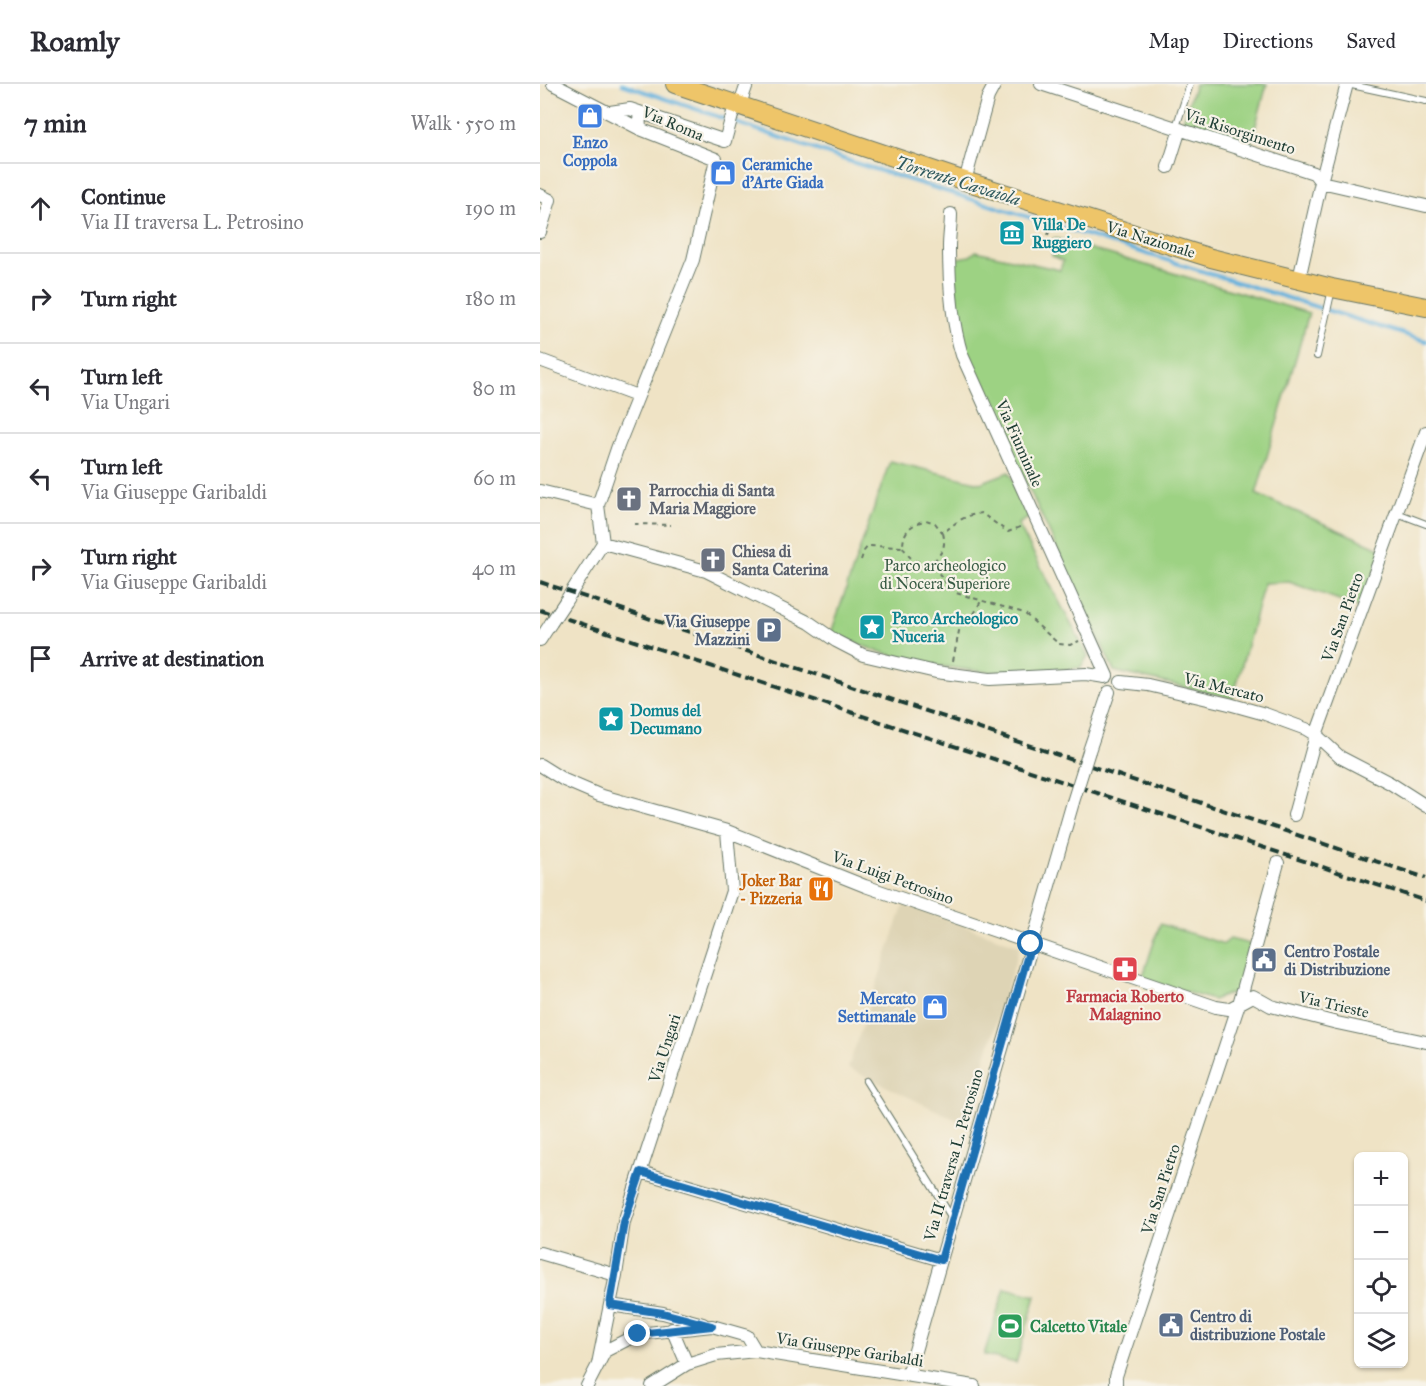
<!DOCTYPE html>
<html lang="en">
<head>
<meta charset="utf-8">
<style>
	:root { --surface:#fff; --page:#f2f2f3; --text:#2b2b33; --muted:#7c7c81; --line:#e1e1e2 }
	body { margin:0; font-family:"IM FELL Great Primer",serif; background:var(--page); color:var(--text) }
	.controls { position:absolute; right:18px; bottom:18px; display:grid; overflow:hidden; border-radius:9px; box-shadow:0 2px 4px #0004 }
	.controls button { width:54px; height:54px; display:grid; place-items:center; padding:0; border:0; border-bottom:2px solid var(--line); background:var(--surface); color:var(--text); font:30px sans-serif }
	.stop { position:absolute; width:18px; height:18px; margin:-14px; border:4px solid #1f6fb2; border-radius:50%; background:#fff }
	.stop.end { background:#1f6fb2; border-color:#fff; box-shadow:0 2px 6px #0008 }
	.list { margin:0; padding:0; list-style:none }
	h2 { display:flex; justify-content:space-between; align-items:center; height:78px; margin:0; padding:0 24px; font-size:26px }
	h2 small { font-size:20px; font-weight:400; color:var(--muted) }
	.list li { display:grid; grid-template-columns:39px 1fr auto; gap:18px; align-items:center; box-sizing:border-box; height:90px; padding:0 24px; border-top:2px solid var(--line) }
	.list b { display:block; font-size:22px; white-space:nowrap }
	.list p { margin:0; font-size:20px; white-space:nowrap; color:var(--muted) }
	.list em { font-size:20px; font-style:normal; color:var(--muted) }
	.icon { flex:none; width:33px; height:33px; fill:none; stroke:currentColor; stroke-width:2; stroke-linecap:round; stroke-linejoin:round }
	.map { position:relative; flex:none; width:886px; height:1302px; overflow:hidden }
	header { display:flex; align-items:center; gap:36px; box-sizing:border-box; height:84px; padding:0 30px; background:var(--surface); border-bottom:2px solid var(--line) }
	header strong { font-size:28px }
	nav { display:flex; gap:33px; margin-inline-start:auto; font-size:21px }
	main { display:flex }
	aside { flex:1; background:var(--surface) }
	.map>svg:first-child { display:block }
	.built { fill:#ded4b5 }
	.green { fill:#9dd283; stroke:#5e885c; stroke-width:1.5 }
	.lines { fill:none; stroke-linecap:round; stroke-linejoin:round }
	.stream { stroke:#63b1dd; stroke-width:4 }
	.service-casing { stroke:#687767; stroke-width:8 }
	.minor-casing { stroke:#687767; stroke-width:14 }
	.primary-casing { stroke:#687767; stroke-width:20 }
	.path { stroke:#687767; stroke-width:2; stroke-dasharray:4.5 4.5; stroke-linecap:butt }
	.service { stroke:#fff; stroke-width:6 }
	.minor { stroke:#fff; stroke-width:12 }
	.primary { stroke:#eec569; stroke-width:18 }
	.rail { stroke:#1f3d34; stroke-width:4; stroke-dasharray:9 4.5; stroke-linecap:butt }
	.minor-bridge-casing { stroke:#687767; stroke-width:14; stroke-linecap:butt }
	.minor-bridge { stroke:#fff; stroke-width:12 }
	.route { stroke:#1f6fb2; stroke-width:8 }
	.labels { text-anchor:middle; stroke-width:4.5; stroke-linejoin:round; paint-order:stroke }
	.street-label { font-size:16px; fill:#1f3d34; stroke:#f7f3e8 }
	.shop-label { font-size:16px; font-weight:bold; fill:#366cbe; stroke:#f7f3e8 }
	.culture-label { font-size:16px; font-weight:bold; fill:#0d838f; stroke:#f7f3e8; text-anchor:start }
	.worship-label { font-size:16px; font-weight:bold; fill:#5b616d; stroke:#f7f3e8; text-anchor:start }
	.park-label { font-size:16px; fill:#385b44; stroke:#f7f3e8 }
	.service-label { font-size:16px; font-weight:bold; fill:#4e5e75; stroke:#f7f3e8; text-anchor:start }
	.food-label { font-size:16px; font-weight:bold; fill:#c56008; stroke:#f7f3e8; text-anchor:end }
	.health-label { font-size:16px; font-weight:bold; fill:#be3a42; stroke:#f7f3e8 }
	.leisure-label { font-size:16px; font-weight:bold; fill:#27864d; stroke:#f7f3e8; text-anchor:start }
	.water-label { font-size:18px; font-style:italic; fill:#305a5e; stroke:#f7f3e8 }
</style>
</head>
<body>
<header>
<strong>Roamly</strong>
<nav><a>Map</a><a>Directions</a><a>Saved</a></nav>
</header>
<main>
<aside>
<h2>7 min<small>Walk · 550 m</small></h2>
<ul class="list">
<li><svg class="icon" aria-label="ahead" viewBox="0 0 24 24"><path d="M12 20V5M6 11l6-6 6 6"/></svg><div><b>Continue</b><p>Via II traversa L. Petrosino</p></div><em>190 m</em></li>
<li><svg class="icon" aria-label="right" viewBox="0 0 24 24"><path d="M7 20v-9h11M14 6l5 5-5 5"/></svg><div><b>Turn right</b></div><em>180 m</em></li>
<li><svg class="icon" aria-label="left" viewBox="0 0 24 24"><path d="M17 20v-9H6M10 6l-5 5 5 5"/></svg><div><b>Turn left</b><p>Via Ungari</p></div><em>80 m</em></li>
<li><svg class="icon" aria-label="left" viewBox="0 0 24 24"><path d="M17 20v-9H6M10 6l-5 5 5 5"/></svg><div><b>Turn left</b><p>Via Giuseppe Garibaldi</p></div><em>60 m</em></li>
<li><svg class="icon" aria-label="right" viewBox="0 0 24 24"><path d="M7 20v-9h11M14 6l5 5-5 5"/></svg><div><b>Turn right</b><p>Via Giuseppe Garibaldi</p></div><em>40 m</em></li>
<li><svg class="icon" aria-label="arrive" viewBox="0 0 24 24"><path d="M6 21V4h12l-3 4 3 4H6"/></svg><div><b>Arrive at destination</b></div></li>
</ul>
</aside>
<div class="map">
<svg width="886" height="1302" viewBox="0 0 886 1302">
	<rect width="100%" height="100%" fill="#f7f3e8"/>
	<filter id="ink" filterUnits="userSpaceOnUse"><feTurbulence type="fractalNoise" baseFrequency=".0167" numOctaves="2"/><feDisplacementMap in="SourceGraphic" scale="12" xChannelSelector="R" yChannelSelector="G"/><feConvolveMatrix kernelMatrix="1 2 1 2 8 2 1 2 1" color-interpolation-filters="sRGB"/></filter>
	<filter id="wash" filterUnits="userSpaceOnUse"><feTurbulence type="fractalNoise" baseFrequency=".008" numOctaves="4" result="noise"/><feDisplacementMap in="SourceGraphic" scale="24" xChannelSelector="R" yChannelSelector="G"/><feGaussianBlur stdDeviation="1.35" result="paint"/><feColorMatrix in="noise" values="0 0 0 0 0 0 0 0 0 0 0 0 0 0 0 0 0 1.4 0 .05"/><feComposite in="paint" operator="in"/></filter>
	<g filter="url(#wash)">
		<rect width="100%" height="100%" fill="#efe3c5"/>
		<!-- built -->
		<path class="built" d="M364,820l116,42 -55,178 -117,-56z"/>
		<!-- green -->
		<path class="green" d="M655,0h72l-17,63 -70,-18z
			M514,154l255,75 -53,181 128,56 -25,57 -70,-25 -25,1 -31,115 -119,-27 -151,-324 -11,-88 18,-3 6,-5 84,19 3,-9 -11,-5z
			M350,377l90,22 29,-11 21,45 -12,7 70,132 -8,12c-23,2 -47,6 -69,5 -62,-2 -123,-14 -180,-40z
			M620,840l64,20 6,-5 20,5 -10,46 -27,10 -71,-21z
			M465,1204l31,8 -20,67 -32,-8z"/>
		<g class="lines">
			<!-- stream -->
			<path class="stream" d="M82,0l230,78 574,179"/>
		</g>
	</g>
	<g filter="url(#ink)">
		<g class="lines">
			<defs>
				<path id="service" d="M807,0l79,17
					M636,43l14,-43
					M777,272l15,-67
					M857,429l29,11
					M326,997l86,137"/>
				<path id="minor" d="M13,0l87,45 76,30 -23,101 -75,186 -20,59 5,38 -38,59
					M501,0l273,89 7,9 105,24
					M199,23l8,-23
					M70,28l20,-3 9,3
					M100,45l-1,-17 86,29 10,-36
					M628,83l12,-38
					M425,97l23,-84 7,-13
					M0,111l10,5 -10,32
					M411,130c0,11 -2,22 -2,33 0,36 2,73 13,108l145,321
					M759,195l22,-97 26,-98
					M0,276l97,36
					M0,407l58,14
					M63,459l103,28 104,52 26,18 27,14 73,17 54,7 96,-5 19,3
					M0,556l11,-17
					M581,598l27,3 81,19 36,10 41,15 10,6 24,22 50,26 36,23
					M549,667l20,-59
					M0,681l24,15 35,15 128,36 138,55 351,121 13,2 24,-13 18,10 66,17 89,19
					M754,731l22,-80 110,-303
					M101,1088l300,88
					M0,1169l76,22
					M70,1221l53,8 40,11
					M132,1245l15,35
					M58,1280l18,-89 8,-53 108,-331 -5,-60
					M368,1291l165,-573
					M47,1302l18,-35 33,-17 74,-8 35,10 9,15
					M112,1302l35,-22 29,-9 40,-4 218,35
					M576,1302v-10l123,-372 39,-141"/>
				<path id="primary" d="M135,0l290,97 246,77 121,30 94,19"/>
			</defs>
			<!-- service casing -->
			<use href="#service" class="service-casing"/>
			<!-- minor casing -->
			<use href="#minor" class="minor-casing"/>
			<!-- primary casing -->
			<use href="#primary" class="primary-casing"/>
			<!-- path -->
			<path class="path" d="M508,151l4,-12
				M94,440l37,1
				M480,443l-12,5 -27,-19 -13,3 -10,5 -15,12c3,13 0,19 -10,29 5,12 13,22 23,31l68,20 35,31 11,1 9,-4
				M363,463c7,14 15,17 30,15
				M321,476l3,-9 4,-5 35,1c0,-17 8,-22 23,-27l9,3 8,10
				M413,577l7,-35 14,-12 7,-13"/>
			<!-- service -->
			<use href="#service" class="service"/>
			<!-- minor -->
			<use href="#minor" class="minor"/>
			<!-- primary -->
			<use href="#primary" class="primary"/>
			<!-- rail -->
			<path class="rail" d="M0,498l886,296
				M0,526l886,291"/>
			<defs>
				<path id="minor-bridge" d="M11,539l14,-21
					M533,718l16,-51"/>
			</defs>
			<!-- minor-bridge casing -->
			<use href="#minor-bridge" class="minor-bridge-casing"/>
			<!-- minor-bridge -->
			<use href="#minor-bridge" class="minor-bridge"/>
		</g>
	</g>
	<g class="lines" filter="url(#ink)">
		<!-- route -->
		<path class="route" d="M98,1250l74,-8 -49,-13 -53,-8 14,-83 17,-50 300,88 90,-316"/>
	</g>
	<!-- icons -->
	<defs>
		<symbol id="shop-square" viewBox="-11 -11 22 22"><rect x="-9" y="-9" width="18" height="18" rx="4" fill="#3f7fe0" stroke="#f7f3e8"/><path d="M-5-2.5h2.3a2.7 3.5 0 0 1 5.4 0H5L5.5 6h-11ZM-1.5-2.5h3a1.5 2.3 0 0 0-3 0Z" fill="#fff"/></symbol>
		<symbol id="museum-square" viewBox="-11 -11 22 22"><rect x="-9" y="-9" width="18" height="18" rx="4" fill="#0f9aa8" stroke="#f7f3e8"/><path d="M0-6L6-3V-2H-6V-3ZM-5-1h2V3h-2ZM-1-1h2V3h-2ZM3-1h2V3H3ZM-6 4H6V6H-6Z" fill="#fff"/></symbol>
		<symbol id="church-square" viewBox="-11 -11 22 22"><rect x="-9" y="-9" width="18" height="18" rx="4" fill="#6b7280" stroke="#f7f3e8"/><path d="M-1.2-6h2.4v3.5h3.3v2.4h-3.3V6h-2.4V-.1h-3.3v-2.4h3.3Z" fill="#fff"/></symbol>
		<symbol id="sight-square" viewBox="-11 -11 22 22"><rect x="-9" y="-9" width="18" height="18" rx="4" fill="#0f9aa8" stroke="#f7f3e8"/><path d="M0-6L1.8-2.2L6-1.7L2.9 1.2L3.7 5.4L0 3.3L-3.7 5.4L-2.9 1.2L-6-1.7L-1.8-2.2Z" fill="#fff"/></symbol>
		<symbol id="parking-square" viewBox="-11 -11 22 22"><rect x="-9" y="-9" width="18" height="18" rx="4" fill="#5c6f8a" stroke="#f7f3e8"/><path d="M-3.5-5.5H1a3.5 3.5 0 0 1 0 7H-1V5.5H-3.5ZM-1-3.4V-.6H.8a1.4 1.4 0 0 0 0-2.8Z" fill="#fff"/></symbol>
		<symbol id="restaurant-square" viewBox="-11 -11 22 22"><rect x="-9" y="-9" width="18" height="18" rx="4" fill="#e8710a" stroke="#f7f3e8"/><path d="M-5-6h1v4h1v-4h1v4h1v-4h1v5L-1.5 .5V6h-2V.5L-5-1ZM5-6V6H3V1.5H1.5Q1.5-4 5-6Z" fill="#fff"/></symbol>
		<symbol id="civic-square" viewBox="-11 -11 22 22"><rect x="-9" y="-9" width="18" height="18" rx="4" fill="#5c6f8a" stroke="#f7f3e8"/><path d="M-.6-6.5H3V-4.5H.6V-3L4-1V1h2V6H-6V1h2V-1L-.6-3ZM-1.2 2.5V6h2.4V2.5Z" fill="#fff"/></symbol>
		<symbol id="pharmacy-square" viewBox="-11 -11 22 22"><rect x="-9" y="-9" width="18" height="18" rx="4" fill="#e0444e" stroke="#f7f3e8"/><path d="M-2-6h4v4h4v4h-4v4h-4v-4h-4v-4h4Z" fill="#fff"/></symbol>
		<symbol id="stadium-square" viewBox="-11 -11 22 22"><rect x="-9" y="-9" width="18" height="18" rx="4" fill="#2e9e5b" stroke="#f7f3e8"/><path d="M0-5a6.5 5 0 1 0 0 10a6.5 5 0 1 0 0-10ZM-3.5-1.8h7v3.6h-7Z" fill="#fff"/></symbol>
	</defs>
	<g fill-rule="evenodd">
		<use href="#shop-square" x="35" y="17" width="30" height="30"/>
		<use href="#shop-square" x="168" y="74" width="30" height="30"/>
		<use href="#museum-square" x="457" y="134" width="30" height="30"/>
		<use href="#church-square" x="74" y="400" width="30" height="30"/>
		<use href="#church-square" x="158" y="461" width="30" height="30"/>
		<use href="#sight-square" x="317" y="528" width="30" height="30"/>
		<use href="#parking-square" x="214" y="531" width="30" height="30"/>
		<use href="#sight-square" x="56" y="620" width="30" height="30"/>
		<use href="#restaurant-square" x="266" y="790" width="30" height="30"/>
		<use href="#civic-square" x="709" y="861" width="30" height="30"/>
		<use href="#pharmacy-square" x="570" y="870" width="30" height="30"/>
		<use href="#shop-square" x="380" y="908" width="30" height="30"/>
		<use href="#civic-square" x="616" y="1226" width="30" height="30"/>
		<use href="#stadium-square" x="455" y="1227" width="30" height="30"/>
	</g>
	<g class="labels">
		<!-- street labels -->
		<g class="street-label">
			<text transform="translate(133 39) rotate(23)" y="6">Via Roma</text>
			<text transform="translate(700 47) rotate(18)" y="6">Via Risorgimento</text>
			<text transform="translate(611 155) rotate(17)" y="6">Via Nazionale</text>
			<text transform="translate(480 359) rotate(66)" y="6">Via Fiuminale</text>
			<text transform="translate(802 533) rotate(-70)" y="6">Via San Pietro</text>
			<text transform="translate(684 603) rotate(14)" y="6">Via Mercato</text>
			<text transform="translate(353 793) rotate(20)" y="6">Via Luigi Petrosino</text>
			<text transform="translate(794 920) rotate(13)" y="6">Via Trieste</text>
			<text transform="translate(124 964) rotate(-72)" y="6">Via Ungari</text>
			<text transform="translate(413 1071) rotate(-74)" y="6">Via II traversa L. Petrosino</text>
			<text transform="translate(620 1105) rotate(-72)" y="6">Via San Pietro</text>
			<text transform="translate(310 1265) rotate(9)" y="6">Via Giuseppe Garibaldi</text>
		</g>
		<!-- shop labels -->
		<g class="shop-label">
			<text x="50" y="64">Enzo<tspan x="50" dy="18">Coppola</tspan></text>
			<text x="202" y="86" text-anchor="start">Ceramiche<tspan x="202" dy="18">d'Arte Giada</tspan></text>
			<text x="376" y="920" text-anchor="end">Mercato<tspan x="376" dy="18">Settimanale</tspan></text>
		</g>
		<!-- culture labels -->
		<g class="culture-label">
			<text x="492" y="146">Villa De<tspan x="492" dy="18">Ruggiero</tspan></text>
			<text x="352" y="540">Parco Archeologico<tspan x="352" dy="18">Nuceria</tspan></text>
			<text x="90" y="632">Domus del<tspan x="90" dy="18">Decumano</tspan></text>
		</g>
		<!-- worship labels -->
		<g class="worship-label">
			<text x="109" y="412">Parrocchia di Santa<tspan x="109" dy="18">Maria Maggiore</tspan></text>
			<text x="192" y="473">Chiesa di<tspan x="192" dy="18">Santa Caterina</tspan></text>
		</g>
		<!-- park labels -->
		<g class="park-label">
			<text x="405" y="487">Parco archeologico<tspan x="405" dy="18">di Nocera Superiore</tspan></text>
		</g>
		<!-- service labels -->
		<g class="service-label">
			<text x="210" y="543" text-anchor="end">Via Giuseppe<tspan x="210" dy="18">Mazzini</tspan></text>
			<text x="744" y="873">Centro Postale<tspan x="744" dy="18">di Distribuzione</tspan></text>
			<text x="650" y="1238">Centro di<tspan x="650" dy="18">distribuzione Postale</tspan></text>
		</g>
		<!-- food labels -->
		<g class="food-label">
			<text x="262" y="802">Joker Bar<tspan x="262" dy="18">- Pizzeria</tspan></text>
		</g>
		<!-- health labels -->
		<g class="health-label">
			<text x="585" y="918">Farmacia Roberto<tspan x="585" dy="18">Malagnino</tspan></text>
		</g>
		<!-- leisure labels -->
		<g class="leisure-label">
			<text x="490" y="1248">Calcetto Vitale</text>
		</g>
		<!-- water labels -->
		<g class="water-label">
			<text transform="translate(418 97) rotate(17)" y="6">Torrente Cavaiola</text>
		</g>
	</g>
</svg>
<div class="controls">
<button>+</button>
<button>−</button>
<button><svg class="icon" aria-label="locate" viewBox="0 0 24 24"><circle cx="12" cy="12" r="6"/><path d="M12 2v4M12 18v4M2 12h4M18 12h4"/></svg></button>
<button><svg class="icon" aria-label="layers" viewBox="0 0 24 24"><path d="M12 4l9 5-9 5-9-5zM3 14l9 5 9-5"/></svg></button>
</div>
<div class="stop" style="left:491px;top:860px"></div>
<div class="stop end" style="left:98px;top:1250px"></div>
</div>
</main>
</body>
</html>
